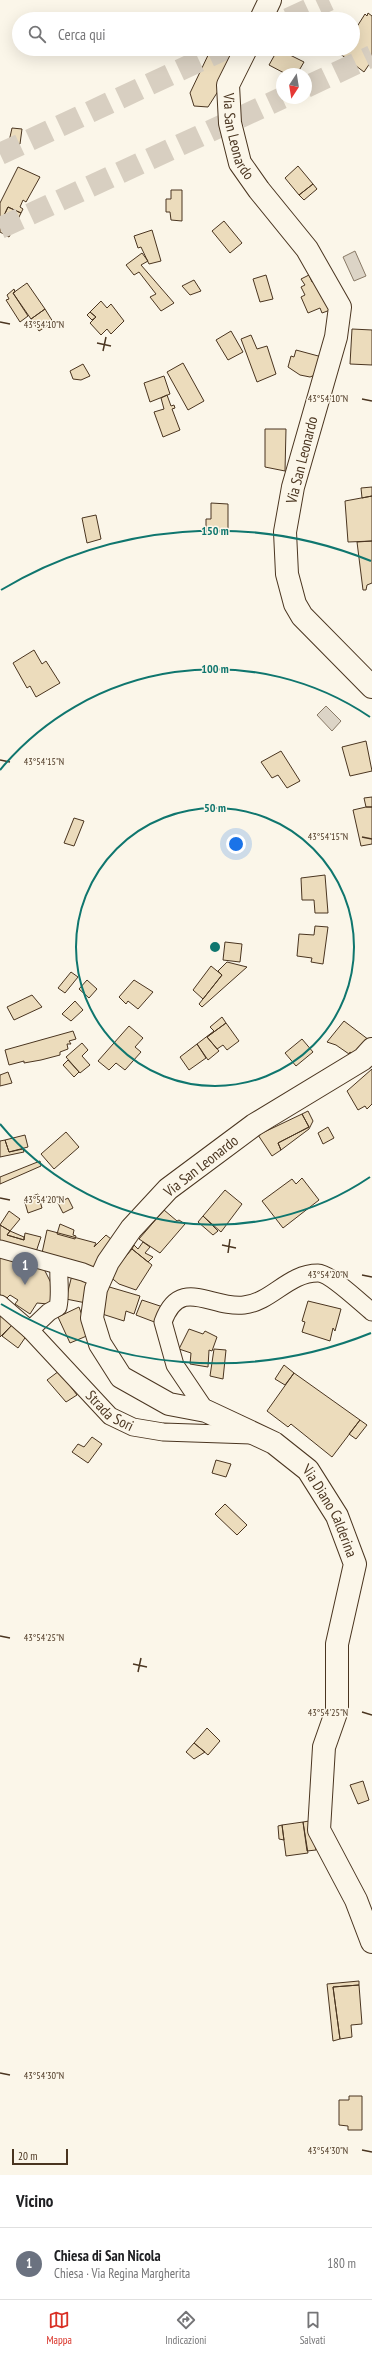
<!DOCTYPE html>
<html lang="it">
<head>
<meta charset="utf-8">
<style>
	:root { --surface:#fff; --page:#f2f2f2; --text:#202124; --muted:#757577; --line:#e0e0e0; --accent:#d93025 }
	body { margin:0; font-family:"PT Sans Narrow",sans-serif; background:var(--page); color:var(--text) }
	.compass { position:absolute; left:276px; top:68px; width:36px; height:36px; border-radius:50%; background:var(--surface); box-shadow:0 4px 16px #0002; rotate:192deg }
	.scale { position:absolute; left:12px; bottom:10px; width:56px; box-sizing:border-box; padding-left:4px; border:2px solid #4a3520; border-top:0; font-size:11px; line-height:14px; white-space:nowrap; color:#4a3520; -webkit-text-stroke:3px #fbf6e9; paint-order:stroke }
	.you { position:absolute; left:236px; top:844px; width:14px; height:14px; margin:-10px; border:3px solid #fff; border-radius:50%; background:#1a73e8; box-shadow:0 0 0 6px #1a73e833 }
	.badge { display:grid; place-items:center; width:26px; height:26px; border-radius:50%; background:var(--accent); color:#fff; font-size:13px; font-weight:700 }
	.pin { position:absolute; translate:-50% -33px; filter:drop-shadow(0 1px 2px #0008) }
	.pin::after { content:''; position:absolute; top:21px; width:14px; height:12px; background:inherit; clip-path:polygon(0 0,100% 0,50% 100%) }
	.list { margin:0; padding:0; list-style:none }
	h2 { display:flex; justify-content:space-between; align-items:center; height:52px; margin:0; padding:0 16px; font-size:17px }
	h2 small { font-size:13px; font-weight:400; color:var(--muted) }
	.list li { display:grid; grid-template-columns:26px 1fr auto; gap:12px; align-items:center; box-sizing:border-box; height:72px; padding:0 16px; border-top:1px solid var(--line) }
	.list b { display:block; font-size:15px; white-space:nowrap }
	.list p { margin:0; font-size:13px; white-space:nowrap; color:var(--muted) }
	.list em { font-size:13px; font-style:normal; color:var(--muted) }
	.icon { flex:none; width:22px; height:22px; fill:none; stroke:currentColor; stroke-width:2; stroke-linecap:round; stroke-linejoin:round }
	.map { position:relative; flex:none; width:372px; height:2175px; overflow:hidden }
	.search { position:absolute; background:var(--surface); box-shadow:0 4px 16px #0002; left:12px; right:12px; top:12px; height:44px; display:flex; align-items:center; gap:10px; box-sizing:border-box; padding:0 14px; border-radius:22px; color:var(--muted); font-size:15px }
	.sheet { height:124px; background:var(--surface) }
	nav { display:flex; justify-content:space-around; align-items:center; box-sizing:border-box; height:56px; border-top:1px solid var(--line); background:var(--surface); font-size:11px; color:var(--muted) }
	nav a { display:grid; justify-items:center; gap:2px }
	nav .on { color:var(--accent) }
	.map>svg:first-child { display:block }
	.water { fill:#dcd4c6; stroke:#887966 }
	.building { fill:#ecdcbc; stroke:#4a3520 }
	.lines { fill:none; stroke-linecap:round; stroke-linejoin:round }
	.highway-tunnel { stroke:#d8cfc1; stroke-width:22; stroke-dasharray:22 11; stroke-linecap:butt }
	.street-casing { stroke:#4a3520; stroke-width:19 }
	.secondary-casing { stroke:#4a3520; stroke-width:24 }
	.street { stroke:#fbf6e9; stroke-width:17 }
	.secondary { stroke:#fbf6e9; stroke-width:22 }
	.ticks { fill:none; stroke:#4a3520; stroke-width:1.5 }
	.ring { fill:none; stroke:#0f766e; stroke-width:2 }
	.labels { text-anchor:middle; stroke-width:3; stroke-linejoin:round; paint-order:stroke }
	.street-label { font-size:15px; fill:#4a3520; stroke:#fbf6e9 }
	.ticks-label { font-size:10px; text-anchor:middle; fill:#4a3520; stroke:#fbf6e9; stroke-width:3; stroke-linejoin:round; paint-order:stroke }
	.centre { fill:#0f766e; stroke:#fbf6e9; stroke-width:2 }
	.ring-label { font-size:12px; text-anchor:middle; font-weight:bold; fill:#0f766e; stroke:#fbf6e9; stroke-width:3; stroke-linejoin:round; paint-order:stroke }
</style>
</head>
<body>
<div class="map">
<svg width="372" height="2175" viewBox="0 0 372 2175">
	<rect width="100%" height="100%" fill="#fbf6e9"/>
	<!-- water -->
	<path class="water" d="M355,251l11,25 -12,5 -11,-24z
		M326,706l15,15 -9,10 -15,-16z"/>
	<!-- building -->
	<path class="building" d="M368,13l4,3v44l-8,12 -25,-19 3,-4h11v-16l12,-19 2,2z
		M211,49l13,5 2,-5h9l-13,36 -14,22 -14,-1 -4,-13z
		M278,49l26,13 -7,12h-11l-17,-9z
		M12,128l10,1 -2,15 -12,2z
		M298,166l15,18 -14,11 -14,-17z
		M18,167l22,10 -14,25 -3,-2 -3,7 3,2 -2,4 -13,-6 -8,17v-21z
		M313,184l4,5 -13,11 -5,-5z
		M171,190h11v31l-11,-1 -1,-8h-4v-13h5z
		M8,207l13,6 -12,24 -9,-5v-8z
		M224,221l18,22 -12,10 -18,-22z
		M152,230l9,31 -12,3 -8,-17 -3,1 -4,-12z
		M142,253l6,8 -7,4 33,38 -13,8 -11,-14 6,-3 -17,-22 -5,3 -8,-10z
		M266,275l7,24 -13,3 -7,-23z
		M309,275l3,7 7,-2 14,29 -11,4 -2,-5 -12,5 -7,-16 4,-2 -4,-8 4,-2 -4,-6z
		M194,280l7,11 -11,4 -8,-9z
		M27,283l18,26 -14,10 -18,-26z
		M14,289l1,3 -2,1 15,23 -8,6 -14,-22 3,-1 -2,-4z
		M101,301l6,7 4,-4 13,17 -13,13 -4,-5 -6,6 -11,-12 6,-6 -6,-5z
		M45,309l8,13 -14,9 -8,-12z
		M90,312l6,5 -4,3 -5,-5z
		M352,329l20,1v35l-22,-1z
		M231,331l12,21 -15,8 -12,-20z
		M251,335l6,14 10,-3 9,28 -19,8 -16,-43z
		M296,350l26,7 -7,18 -5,2 -10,-2 -12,-8 3,-11 3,1z
		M183,363l21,38 -16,9 -21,-38z
		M83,364l7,12 -9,4 -8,-1 -3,-8z
		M164,376l6,18 -20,8 -6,-19z
		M167,395l4,11 3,-1 1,3 -3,1 8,21 -17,7 -9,-25 10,-3 -3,-11z
		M265,429h21l-1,42 -20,-4z
		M372,487v9l-10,2 -1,-10z
		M372,496v45l-24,1 -3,-41z
		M211,503l17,1v28h-22v-13h5z
		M96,515l5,24 -14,4 -5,-25z
		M372,541v42l-5,2 -1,5h-3l-6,-48z
		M34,650l8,14 4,-3 14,22 -24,14 -6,-11 -3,2 -14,-25z
		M366,741l6,30 -22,5 -8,-29z
		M281,751l19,30 -13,7 -9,-13 -6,3 -11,-16z
		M372,797v10h-6l-2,-9z
		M366,807h6v37l-11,2 -8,-36z
		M74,818l10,3 -10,25 -10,-3z
		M325,875l3,38h-13l-1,-13h-12l-1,-22z
		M315,926l13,1 -5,37 -12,-2 1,-4 -15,-2 2,-22 15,1z
		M225,942l17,2 -2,18 -17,-2z
		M227,962l20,5 -45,40 -3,-3 23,-29 -4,-4z
		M211,966l11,9 -19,24 -10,-9z
		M71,972l7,5 -13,16 -7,-5z
		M87,980l10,9 -8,9 -10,-9z
		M134,980l19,12 -15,17 -10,-8 -2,3 -7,-7z
		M32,995l10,12 -28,13 -7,-13z
		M75,1001l8,9 -12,11 -9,-7z
		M222,1017l4,6 -19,14 12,14 -11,9 -11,-16 17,-13 -4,-4z
		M344,1021l25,19 -13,17 -6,-5 -1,2 -13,-9 -9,-3z
		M226,1023l13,18 -12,9 -4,-5 -6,4 -10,-12z
		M129,1026l14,12 -8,9 6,5 -16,18 -9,-7 -7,7 -11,-9z
		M73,1031l3,8 -7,2 2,3h-4l1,5 -8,3v3l-19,5 -17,3v-2l-15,4 -4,-15z
		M302,1039l11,13 -17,14 -11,-13z
		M82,1043l6,7 -6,6 8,9 -10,8 -14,-16z
		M197,1044l9,14 -17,12 -9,-13z
		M68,1060l11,12 -5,5 -11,-12z
		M372,1069v35l-5,5 -2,-3 -7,4 -11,-19z
		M8,1072l4,11 -12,3v-11z
		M308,1111l5,10 -4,8 -28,21 -3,-7 31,-16 -7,-13z
		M302,1114l7,13 -31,16 3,7 -9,6 -14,-21z
		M328,1127l6,11 -11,6 -5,-11z
		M66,1132l13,15 -25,22 -13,-15z
		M25,1135l3,12 -19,5 -4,-12z
		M5,1140l4,12 14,-3 1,3 -24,5v-16z
		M40,1161l1,5 -41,18v-7z
		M302,1178l17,22 -36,28 -21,-27 30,-22 4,5z
		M225,1190l17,14 -21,28 -18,-16z
		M38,1194l4,14 -14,5 -4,-14z
		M68,1198l5,10 -10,5 -5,-10z
		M164,1210l13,11 2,-1 6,4 -25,29 -21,-14z
		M9,1211l11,8 -10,12 -10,-6z
		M203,1216l15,15 -5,4 -15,-13z
		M60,1224l14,6 -1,5 3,1 -1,3 -18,-5z
		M0,1225l10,6 -3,4 17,5 1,-7 16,4 -6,18 -35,-12z
		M47,1230l49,13 -2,4 12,-12 10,8 -20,27 -54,-17z
		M10,1231l14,6v3l-17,-5z
		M143,1242l7,5 -5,6 8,4 -5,5 -16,-13 2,-4 4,4z
		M132,1249l20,16 -16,25 -17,-6 -10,-8z
		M0,1254l44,15 7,14 1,18 -4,3 -11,-1 -7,11 -15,-10 3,-4 -8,-5 -3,3 -7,-3z
		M72,1275l20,5 -6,23 -20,-4z
		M106,1286l34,10 -6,18 -8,-3 -2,10 -25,-8z
		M142,1300l21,7 -6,16 -21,-8z
		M308,1301l33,8 -6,22 -2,-3 -3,13 -28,-9 3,-10 -3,-1z
		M79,1307l10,28 -19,8 -12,-26z
		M3,1315l10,9 -13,13v-20z
		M13,1324l14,11 -9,13 -16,-12z
		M189,1329l14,5 2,-3 12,6 -5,14 -3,-1 -1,17 -18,-3 1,-11 -12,-4z
		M214,1349l12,1 -3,29 -13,-3z
		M284,1365l10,8 -9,12 -10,-6z
		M59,1371l18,24 -11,7 -19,-22z
		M294,1373l66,47 -28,37 -41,-33 -3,3 -21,-16z
		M360,1420l7,5 -11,14 -7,-5z
		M92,1437l10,7 -14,19 -16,-11 6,-8 6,3z
		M216,1460l15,4 -5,13 -14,-4z
		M225,1504l22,21 -10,10 -22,-21z
		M207,1728l13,13 -12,14 -14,-12z
		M194,1743l11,9 -11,7 -8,-7z
		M363,1781l6,19 -11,4 -8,-19z
		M309,1821l7,29 -9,1 -4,-29z
		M303,1822l5,31 -22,3 -4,-31z
		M282,1825l2,15 -5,-1 -1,-13z
		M359,1981v4l-26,2 7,52 -7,2 -6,-57z
		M359,1985l3,39 -11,1 1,12 -12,2 -7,-52z
		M349,2096h13v34h-14v-4l-9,-1v-25h10z"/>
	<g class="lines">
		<!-- highway-tunnel -->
		<path class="highway-tunnel" d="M288,19l41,-19
			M306,87l66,-31
			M0,154l225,-105
			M0,228l282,-130"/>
		<defs>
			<g id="street">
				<path d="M0,1249l83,23 12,5 1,12"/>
				<path id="s1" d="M0,1304l30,26 80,86 23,11 30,5 88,3"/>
				<path d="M30,1330l19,-18 9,-5c3,-14 0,-27 1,-41"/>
				<path d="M206,1411l-31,-46 -12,-43c17,-47 48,-13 81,-17 28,-3 44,-32 74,-32 12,0 44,31 54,39"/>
			</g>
			<g id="secondary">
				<path d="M261,19l9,-19"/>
				<path id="s2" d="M246,49l-18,36 2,38 10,40 19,27 48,59 33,58 -4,30 -43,150 -8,45 2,42 8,30 7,12 70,71"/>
				<path id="s3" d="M372,1049l-9,10 -109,66 -86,64 -37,40 -23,33 -12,27 -4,29 8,26 21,33 48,27 37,7 68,32 34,27 29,46 18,48 -18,80v66l-13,37 -5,83 37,70 16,42"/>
			</g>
		</defs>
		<!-- street casing -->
		<use href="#street" class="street-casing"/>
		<!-- secondary casing -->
		<use href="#secondary" class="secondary-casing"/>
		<!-- street -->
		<use href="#street" class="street"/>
		<!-- secondary -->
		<use href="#secondary" class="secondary"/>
	</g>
	<!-- ticks -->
	<path class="ticks" d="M0,322l10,2M97,343l14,3M103,351l3,-14M362,399l10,2M0,760l10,2M362,837l10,2M0,1198l10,2M222,1245l14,3M228,1253l2,-14M362,1275l10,2M0,1636l10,2M133,1664l14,3M138,1672l3,-14M362,1712l10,3M0,2073l10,2M362,2150l10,2"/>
	<!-- distance rings -->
	<g class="ring">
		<circle cx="215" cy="947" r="139"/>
		<path d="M370 1177A278 278 0 0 1 0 1124M0 770A278 278 0 0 1 370 717"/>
		<path d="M371 1333A416 416 0 0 1 1 1304M1 590A416 416 0 0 1 371 561"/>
	</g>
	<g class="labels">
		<!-- street labels -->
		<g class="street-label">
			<text dy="5" stroke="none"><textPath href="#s2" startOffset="93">Via San Leonardo</textPath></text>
			<text transform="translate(302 460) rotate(-76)" y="5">Via San Leonardo</text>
			<text transform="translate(201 1166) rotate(-38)" y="5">Via San Leonardo</text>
			<text dy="5" stroke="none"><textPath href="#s1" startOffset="154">Strada Sori</textPath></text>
			<text dy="5" stroke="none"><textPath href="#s3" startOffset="726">Via Diano Calderina</textPath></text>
		</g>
	</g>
	<g class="ticks-label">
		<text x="44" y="328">43°54'10"N</text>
		<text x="328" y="402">43°54'10"N</text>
		<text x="44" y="765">43°54'15"N</text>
		<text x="328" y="840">43°54'15"N</text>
		<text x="44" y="1203">43°54'20"N</text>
		<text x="328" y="1278">43°54'20"N</text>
		<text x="44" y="1641">43°54'25"N</text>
		<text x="328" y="1716">43°54'25"N</text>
		<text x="44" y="2079">43°54'30"N</text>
		<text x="328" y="2154">43°54'30"N</text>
	</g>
	<circle cx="215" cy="947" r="6" class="centre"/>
	<g class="ring-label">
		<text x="215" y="535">150 m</text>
		<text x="215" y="673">100 m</text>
		<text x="215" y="812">50 m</text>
	</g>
</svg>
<svg class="compass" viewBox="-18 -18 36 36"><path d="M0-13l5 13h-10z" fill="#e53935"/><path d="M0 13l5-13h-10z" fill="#757577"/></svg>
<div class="scale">20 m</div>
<div class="you"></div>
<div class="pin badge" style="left:25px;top:1285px;background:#6b7280">1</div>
<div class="search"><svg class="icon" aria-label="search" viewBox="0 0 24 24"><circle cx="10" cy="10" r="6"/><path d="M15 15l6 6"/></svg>Cerca qui</div>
</div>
<section class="sheet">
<h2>Vicino<small></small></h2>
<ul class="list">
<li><span class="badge" style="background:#6b7280">1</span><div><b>Chiesa di San Nicola</b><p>Chiesa · Via Regina Margherita</p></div><em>180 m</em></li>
</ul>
</section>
<nav>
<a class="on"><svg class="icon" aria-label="map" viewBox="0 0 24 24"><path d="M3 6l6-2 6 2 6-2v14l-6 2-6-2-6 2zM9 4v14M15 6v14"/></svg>Mappa</a>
<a><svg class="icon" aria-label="directions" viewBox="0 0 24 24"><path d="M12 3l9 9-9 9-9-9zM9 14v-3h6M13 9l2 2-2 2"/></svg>Indicazioni</a>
<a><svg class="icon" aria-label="saved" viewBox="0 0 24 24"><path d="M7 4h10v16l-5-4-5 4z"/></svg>Salvati</a>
</nav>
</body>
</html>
